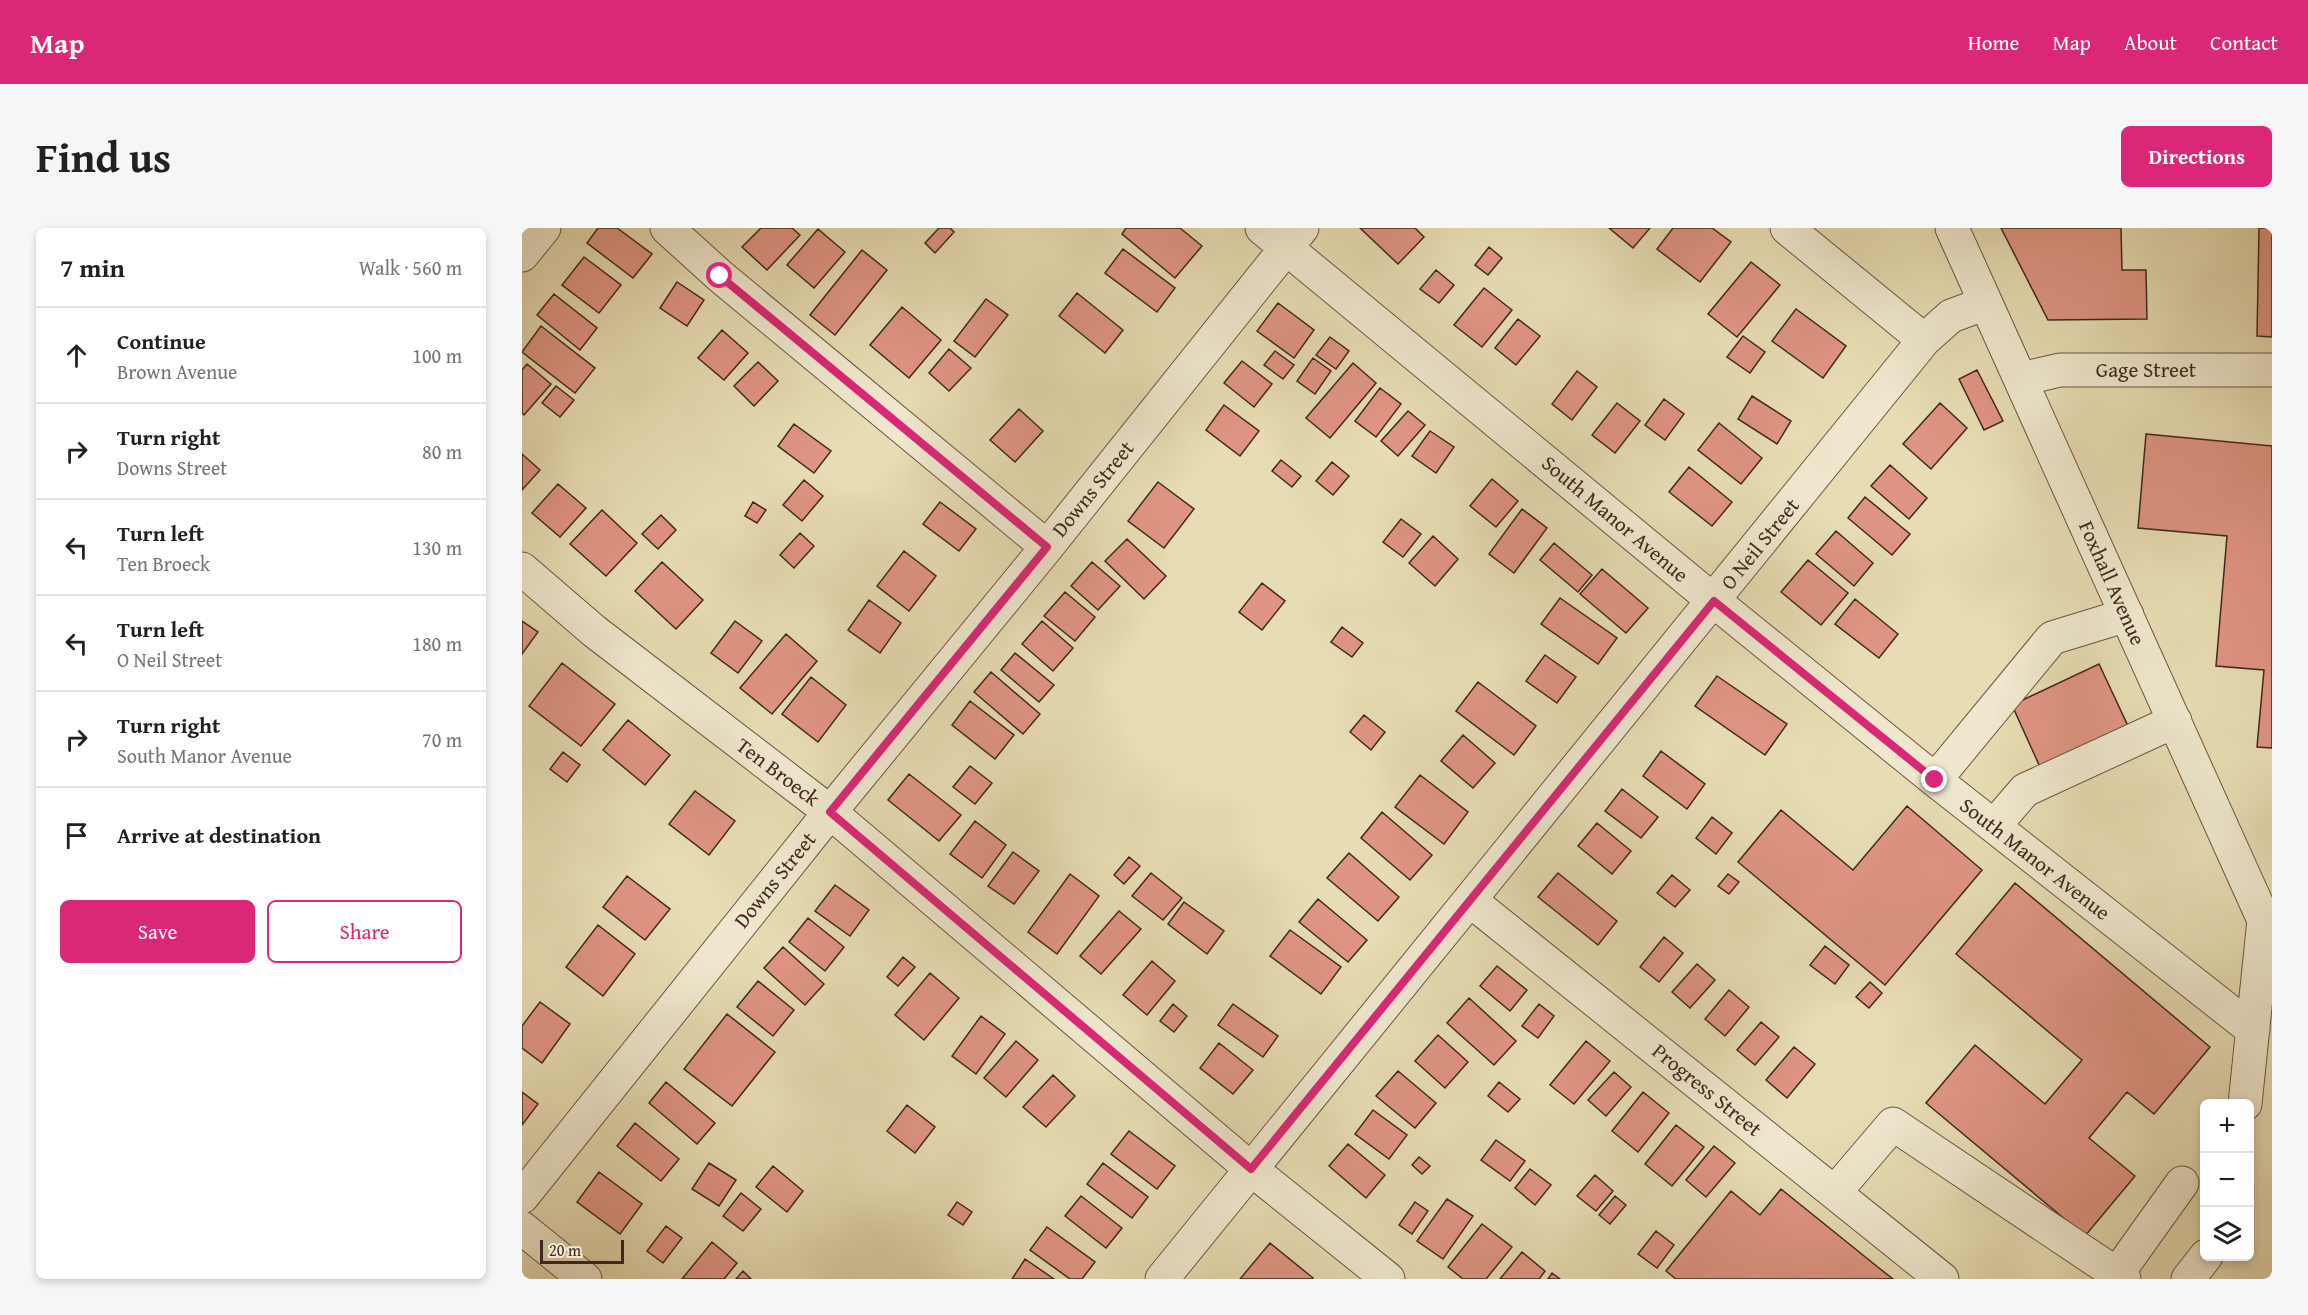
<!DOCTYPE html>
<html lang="en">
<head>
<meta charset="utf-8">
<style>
	:root { --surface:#fff; --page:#f6f6f6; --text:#202124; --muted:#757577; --line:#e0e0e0; --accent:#db2777 }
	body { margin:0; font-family:"Gentium Book Plus",serif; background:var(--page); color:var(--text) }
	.controls { position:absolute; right:18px; bottom:18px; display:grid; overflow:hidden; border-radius:9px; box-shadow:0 3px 9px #0003 }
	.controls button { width:54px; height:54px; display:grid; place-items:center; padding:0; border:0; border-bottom:2px solid var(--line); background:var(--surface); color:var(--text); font:30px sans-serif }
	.scale { position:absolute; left:18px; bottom:15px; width:84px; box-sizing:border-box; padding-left:6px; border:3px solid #41281e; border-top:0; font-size:16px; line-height:21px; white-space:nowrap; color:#41281e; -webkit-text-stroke:4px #efe8ce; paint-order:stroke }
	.stop { position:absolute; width:18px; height:18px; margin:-14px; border:4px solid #db2777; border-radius:50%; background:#fff }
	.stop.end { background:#db2777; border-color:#fff; box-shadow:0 2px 6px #0008 }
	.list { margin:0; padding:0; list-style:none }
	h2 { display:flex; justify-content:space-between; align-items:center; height:78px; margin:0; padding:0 24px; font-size:26px }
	h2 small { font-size:20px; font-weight:400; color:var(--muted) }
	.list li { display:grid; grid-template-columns:39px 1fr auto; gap:18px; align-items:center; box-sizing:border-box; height:96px; padding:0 24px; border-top:2px solid var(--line) }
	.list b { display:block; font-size:22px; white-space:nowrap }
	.list p { margin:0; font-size:20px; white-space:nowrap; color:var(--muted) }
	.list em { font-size:20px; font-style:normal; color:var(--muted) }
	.actions { display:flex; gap:12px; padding:18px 24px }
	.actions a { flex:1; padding:14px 0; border:2px solid var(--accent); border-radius:9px; text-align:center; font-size:21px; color:var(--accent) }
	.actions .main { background:var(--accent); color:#fff }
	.icon { flex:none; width:33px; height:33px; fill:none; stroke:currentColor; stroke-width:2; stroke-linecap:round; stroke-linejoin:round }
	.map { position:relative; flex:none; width:1750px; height:1051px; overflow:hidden; border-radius:9px }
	header { display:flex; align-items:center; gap:36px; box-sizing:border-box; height:84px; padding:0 30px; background:var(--accent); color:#fff }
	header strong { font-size:28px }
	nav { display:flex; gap:33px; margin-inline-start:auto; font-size:21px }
	.intro { display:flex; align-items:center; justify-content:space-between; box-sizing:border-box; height:144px; padding:0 36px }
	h1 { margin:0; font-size:42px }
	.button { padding:15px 27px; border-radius:9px; background:var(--accent); color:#fff; font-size:21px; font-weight:700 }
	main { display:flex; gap:36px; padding:0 36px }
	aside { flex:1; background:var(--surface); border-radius:9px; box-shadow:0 3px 9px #0003 }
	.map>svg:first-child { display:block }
	.building { fill:#df9583; stroke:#41281e; stroke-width:1.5 }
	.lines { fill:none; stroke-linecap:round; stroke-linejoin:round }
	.minor-casing { stroke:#6a5543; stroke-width:35 }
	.minor { stroke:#efe8ce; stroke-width:33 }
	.route { stroke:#db2777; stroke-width:8 }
	.labels { text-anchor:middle; stroke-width:5; stroke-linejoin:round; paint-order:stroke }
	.street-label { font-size:21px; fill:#41281e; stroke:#efe8ce }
</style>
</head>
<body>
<header>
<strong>Map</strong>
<nav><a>Home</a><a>Map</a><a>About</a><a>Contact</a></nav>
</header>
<div class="intro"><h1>Find us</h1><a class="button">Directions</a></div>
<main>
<aside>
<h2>7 min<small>Walk · 560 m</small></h2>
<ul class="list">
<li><svg class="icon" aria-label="ahead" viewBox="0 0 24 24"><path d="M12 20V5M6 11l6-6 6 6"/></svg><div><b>Continue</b><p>Brown Avenue</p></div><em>100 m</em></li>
<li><svg class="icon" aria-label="right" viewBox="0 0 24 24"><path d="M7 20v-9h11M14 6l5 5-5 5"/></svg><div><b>Turn right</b><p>Downs Street</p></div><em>80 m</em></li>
<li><svg class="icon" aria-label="left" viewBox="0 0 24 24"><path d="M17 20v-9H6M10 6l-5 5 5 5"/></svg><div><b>Turn left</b><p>Ten Broeck</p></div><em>130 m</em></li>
<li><svg class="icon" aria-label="left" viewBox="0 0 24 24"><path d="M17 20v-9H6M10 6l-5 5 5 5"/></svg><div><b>Turn left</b><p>O Neil Street</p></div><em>180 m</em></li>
<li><svg class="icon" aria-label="right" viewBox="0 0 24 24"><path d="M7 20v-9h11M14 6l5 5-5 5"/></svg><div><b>Turn right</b><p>South Manor Avenue</p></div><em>70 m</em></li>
<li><svg class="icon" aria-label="arrive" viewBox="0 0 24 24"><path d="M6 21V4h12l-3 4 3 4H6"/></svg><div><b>Arrive at destination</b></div></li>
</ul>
<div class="actions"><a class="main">Save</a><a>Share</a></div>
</aside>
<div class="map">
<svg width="1750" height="1051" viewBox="0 0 1750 1051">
	<rect width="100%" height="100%" fill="#e7dcb3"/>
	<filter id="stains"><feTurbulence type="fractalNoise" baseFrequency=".00333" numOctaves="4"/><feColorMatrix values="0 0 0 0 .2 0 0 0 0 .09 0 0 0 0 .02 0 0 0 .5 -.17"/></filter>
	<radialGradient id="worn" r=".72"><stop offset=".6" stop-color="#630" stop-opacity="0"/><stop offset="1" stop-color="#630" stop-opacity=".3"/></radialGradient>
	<!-- building -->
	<path class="building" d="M76,0h19l35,26 -19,24 -46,-35z
		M239,0h31l8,7 -33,35 -25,-23z
		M417,0h11l4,4 -19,21 -10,-10z
		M604,0h54l22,18 -27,32 -53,-44z
		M838,0h55l9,9 -26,27z
		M1087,0h41l-17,20z
		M1151,0h39l19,14 -31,40 -43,-33z
		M1479,0h120l1,42h24l1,49 -99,1z
		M1737,0h13v109l-15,-1z
		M296,1l27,23 -31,36 -27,-23z
		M967,19l13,11 -14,17 -13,-10z
		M601,21l52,39 -18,24 -52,-39z
		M340,22l25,20 -52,65 -25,-20z
		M62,29l37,28 -22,28 -37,-28z
		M1229,34l29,23 -43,52 -29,-23z
		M914,42l18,15 -15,18 -19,-14z
		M155,54l27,18 -17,26 -27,-18z
		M962,60l28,22 -30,37 -28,-22z
		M555,65l46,37 -18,23 -46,-37z
		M32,66l43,34 -17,22 -43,-35z
		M464,71l22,16 -33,42 -21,-16z
		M756,75l36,27 -20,28 -37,-27z
		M380,79l39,33 -32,38 -39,-33z
		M1274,81l50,37 -23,32 -51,-37z
		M996,91l22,17 -24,29 -21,-17z
		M19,98l54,42 -20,25 -53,-41z
		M200,102l26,23 -24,27 -26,-22z
		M1221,108l22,16 -15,21 -23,-16z
		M808,109l19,14 -13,18 -20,-14z
		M427,121l22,19 -22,23 -20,-18z
		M753,123l19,14 -11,14 -19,-14z
		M791,130l18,13 -16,23 -18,-13z
		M720,133l30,23 -18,23 -30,-24z
		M236,134l20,19 -24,25 -20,-20z
		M831,135l23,20 -46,55 -24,-20z
		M5,136l24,20 -27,31 -2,-2v-43z
		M1455,142l26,51 -19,9 -25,-51z
		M1055,143l20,16 -25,33 -20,-16z
		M34,158l18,14 -14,17 -18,-14z
		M858,160l21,16 -25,33 -21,-16z
		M1230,168l39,25 -14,23 -39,-25z
		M1142,171l20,15 -19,26 -20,-15z
		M1095,175l23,18 -25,32 -23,-18z
		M1418,175l27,25 -36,41 -28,-25z
		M702,177l35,26 -19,25 -34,-26z
		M497,181l24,22 -28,31 -25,-22z
		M886,183l17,14 -27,31 -17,-15z
		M1197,195l43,35 -21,26 -43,-34z
		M272,196l37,27 -17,22 -36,-27z
		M908,203l24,16 -18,26 -24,-17z
		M1624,206l126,12v302l-15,-1 7,-77 -48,-4 11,-130 -89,-8z
		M0,226l18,16 -18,20z
		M759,232l20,16 -9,11 -20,-16z
		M810,234l17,14 -16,19 -17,-14z
		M1368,237l37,33 -18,21 -38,-33z
		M1167,239l43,35 -20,24 -43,-34z
		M970,251l26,22 -22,26 -26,-21z
		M282,252l19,16 -21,25 -19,-16z
		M636,254l36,27 -30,39 -36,-27z
		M36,256l28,24 -26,29 -28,-24z
		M1343,269l45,37 -18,21 -44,-37z
		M231,274l13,8 -9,13 -12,-7z
		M418,274l36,27 -17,22 -36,-27z
		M1000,281l25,19 -33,45 -25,-19z
		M80,282l35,33 -31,33 -36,-32z
		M139,287l15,15 -18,19 -16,-15z
		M879,291l20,15 -18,23 -20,-15z
		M1314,303l37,32 -19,23 -38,-32z
		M278,305l14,13 -20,22 -14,-13z
		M911,308l25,23 -23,27 -26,-23z
		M605,311l39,37 -22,23 -39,-38z
		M1032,315l38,32 -14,17 -38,-32z
		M382,323l32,25 -27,35 -32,-25z
		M1286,332l40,33 -27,32 -40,-33z
		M140,334l41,38 -27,29 -41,-38z
		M570,334l28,24 -22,24 -27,-24z
		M1080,341l46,39 -22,25 -46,-39z
		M740,355l23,18 -23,29 -23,-18z
		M543,364l30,25 -20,24 -31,-25z
		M1038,370l57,40 -19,26 -57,-40z
		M1333,371l43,35 -19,24 -44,-34z
		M347,372l32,23 -21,30 -32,-23z
		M0,393l16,11 -16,22z
		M213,393l27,20 -24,32 -27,-20z
		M520,393l31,27 -20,23 -31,-27z
		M820,399l21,16 -11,14 -21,-15z
		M264,406l31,27 -45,53 -32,-26z
		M493,425l39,32 -15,17 -38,-32z
		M1023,427l31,22 -19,26 -31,-22z
		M40,435l53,41 -34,42 -52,-40z
		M1577,436l29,62 -88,41 -28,-62z
		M469,444l49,42 -17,20 -49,-42z
		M1195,448l70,48 -22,31 -70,-49z
		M289,449l35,28 -28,37 -36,-28z
		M956,454l58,44 -22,29 -58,-44z
		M448,473l44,34 -19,24 -43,-34z
		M842,487l21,17 -14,18 -21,-18z
		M106,492l42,35 -25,30 -42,-35z
		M941,507l32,28 -22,25 -32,-27z
		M1139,523l44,33 -18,25 -44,-33z
		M41,524l17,13 -13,17 -17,-13z
		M448,538l22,17 -17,21 -22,-17z
		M387,546l52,41 -22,26 -51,-41z
		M898,547l48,37 -24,32 -49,-37z
		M1100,561l36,28 -17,21 -36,-27z
		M173,563l40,30 -26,34 -40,-31z
		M1385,578l75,64 -97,115 -147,-123 43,-52 72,60z
		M860,584l50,43 -22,25 -49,-42z
		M1190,589l20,16 -16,21 -20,-16z
		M453,593l31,24 -24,33 -32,-24z
		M1075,595l34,28 -19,23 -34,-28z
		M491,624l26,19 -25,33 -26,-18z
		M827,625l50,44 -21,24 -51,-43z
		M607,629l11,9 -16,18 -10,-9z
		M629,645l31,25 -19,22 -31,-24z
		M1036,645l59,48 -19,24 -60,-48z
		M548,646l29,22 -42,58 -29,-22z
		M1206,646l11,8 -10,12 -11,-8z
		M1150,647l18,15 -15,17 -18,-14z
		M105,648l43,33 -25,31 -42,-33z
		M1493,655l195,164 -56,67 -27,-22 -38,46 46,38 -50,60 -159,-133 49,-58 70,59 37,-44 -126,-106z
		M313,657l34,25 -19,26 -35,-25z
		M796,671l49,41 -19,22 -49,-40z
		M662,674l40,29 -17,23 -39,-30z
		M597,683l22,18 -40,45 -21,-18z
		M286,690l36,29 -19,24 -36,-29z
		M76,697l37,29 -32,42 -37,-29z
		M768,702l51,37 -20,27 -51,-38z
		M1142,709l19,16 -24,29 -19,-15z
		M1303,718l24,19 -14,19 -25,-19z
		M261,719l41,37 -19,21 -41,-37z
		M381,729l12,10 -17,19 -11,-9z
		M630,733l23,20 -28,34 -24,-20z
		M1175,736l18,16 -25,28 -18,-16z
		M975,738l30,24 -17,21 -30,-25z
		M408,745l29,25 -35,42 -29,-25z
		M236,753l36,29 -21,26 -36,-29z
		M1348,754l12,11 -13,15 -13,-11z
		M1207,762l20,17 -24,29 -20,-17z
		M947,770l47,43 -22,24 -47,-42z
		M18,774l30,22 -28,39 -20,-15v-22z
		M651,776l14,12 -13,16 -14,-11z
		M711,776l45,32 -15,21 -45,-32z
		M1017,776l15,12 -16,22 -16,-12z
		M205,786l48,38 -43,54 -48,-37z
		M459,788l24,18 -29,40 -24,-18z
		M1239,794l18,15 -24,28 -18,-15z
		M916,807l30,27 -23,26 -30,-27z
		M494,813l22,19 -32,37 -22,-19z
		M1064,813l24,20 -36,43 -24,-19z
		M697,815l34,27 -20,24 -33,-26z
		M1272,819l21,17 -28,34 -21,-18z
		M876,843l38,32 -21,25 -39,-32z
		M1092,844l17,15 -25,29 -18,-16z
		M531,847l22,21 -29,31 -23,-20z
		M144,854l49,41 -18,21 -48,-41z
		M977,854l21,17 -12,13 -20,-16z
		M0,864l16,12 -16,21z
		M1121,864l26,21 -31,39 -26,-21z
		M385,877l28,22 -20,26 -28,-22z
		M851,882l34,25 -18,24 -34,-25z
		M113,895l44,36 -18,22 -44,-35z
		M1154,897l28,22 -32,39 -27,-22z
		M607,903l46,35 -18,23 -46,-35z
		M974,912l29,21 -15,20 -29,-21z
		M826,916l37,31 -19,23 -37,-32z
		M1192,918l21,17 -29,34 -20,-17z
		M897,929l11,9 -8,8 -10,-9z
		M187,935l27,17 -17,26 -27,-17z
		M581,935l45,34 -16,21 -45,-34z
		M251,938l30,25 -16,21 -31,-25z
		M1008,941l21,16 -16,20 -20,-17z
		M77,944l43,32 -22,30 -43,-32z
		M1073,947l18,16 -17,20 -19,-15z
		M1259,961l98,79 14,11h-217l-10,-8 65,-80 29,24z
		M219,965l20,16 -18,22 -20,-15z
		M559,968l41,32 -16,20 -41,-32z
		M1093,968l11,9 -16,19 -11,-9z
		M925,971l26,17 -30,43 -26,-18z
		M435,974l15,10 -9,13 -15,-10z
		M893,974l13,9 -16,23 -13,-9z
		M960,996l30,23 -26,32h-23l-15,-12z
		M144,998l16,12 -19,25 -16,-12z
		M525,999l48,35 -13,17h-12l-40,-29z
		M1134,1003l18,14 -17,23 -19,-14z
		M190,1014l25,21 -13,16h-42z
		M748,1015l43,35 -1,1h-72z
		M1000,1024l23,19 -6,8h-39z
		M503,1031l29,20h-42z
		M221,1043l8,8h-15z
		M1030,1045l8,6h-12z"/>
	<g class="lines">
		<defs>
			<path id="minor" d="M145,0l53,48 327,271
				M740,0l452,373 221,179 318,250
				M1265,0l137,112
				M1430,0l320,710
				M0,27l22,-27
				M1499,151l39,-9h212
				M0,341l72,62 236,181 421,357 137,110
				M1413,552l117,-142 75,-23
				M1472,598l31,-36 150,-69
				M949,673l471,378
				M1723,876l19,-184
				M1313,964l58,-68 231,155
				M0,969l308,-385 217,-265 255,-319
				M0,1000l63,51
				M1595,1046l65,-91
				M640,1051l762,-939 27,-24 35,-13
				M1666,1051l18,-23"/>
		</defs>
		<!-- minor casing -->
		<use href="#minor" class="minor-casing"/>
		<!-- minor -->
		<use href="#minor" class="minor"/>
	</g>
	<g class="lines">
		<!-- route -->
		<path class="route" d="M198,48l327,271 -217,265 421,357 463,-568 221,179"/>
	</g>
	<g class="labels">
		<!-- street labels -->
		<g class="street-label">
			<text x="1624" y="149">Gage Street</text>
			<text transform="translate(571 261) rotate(-51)" y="7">Downs Street</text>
			<text transform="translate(1093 291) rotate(40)" y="7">South Manor Avenue</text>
			<text transform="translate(1238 316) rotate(-51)" y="7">O Neil Street</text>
			<text transform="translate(1590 355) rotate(66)" y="7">Foxhall Avenue</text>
			<text transform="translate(256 544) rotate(37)" y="7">Ten Broeck</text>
			<text transform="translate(1513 631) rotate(38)" y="7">South Manor Avenue</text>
			<text transform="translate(253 652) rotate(-51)" y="7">Downs Street</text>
			<text transform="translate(1185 862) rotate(39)" y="7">Progress Street</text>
		</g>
	</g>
	<rect width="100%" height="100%" filter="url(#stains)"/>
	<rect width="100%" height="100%" fill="url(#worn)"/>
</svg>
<div class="controls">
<button>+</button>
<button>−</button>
<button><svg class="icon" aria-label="layers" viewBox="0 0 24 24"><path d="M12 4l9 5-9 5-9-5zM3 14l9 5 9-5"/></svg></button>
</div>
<div class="scale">20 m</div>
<div class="stop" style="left:198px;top:48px"></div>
<div class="stop end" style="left:1413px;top:552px"></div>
</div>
</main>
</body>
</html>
